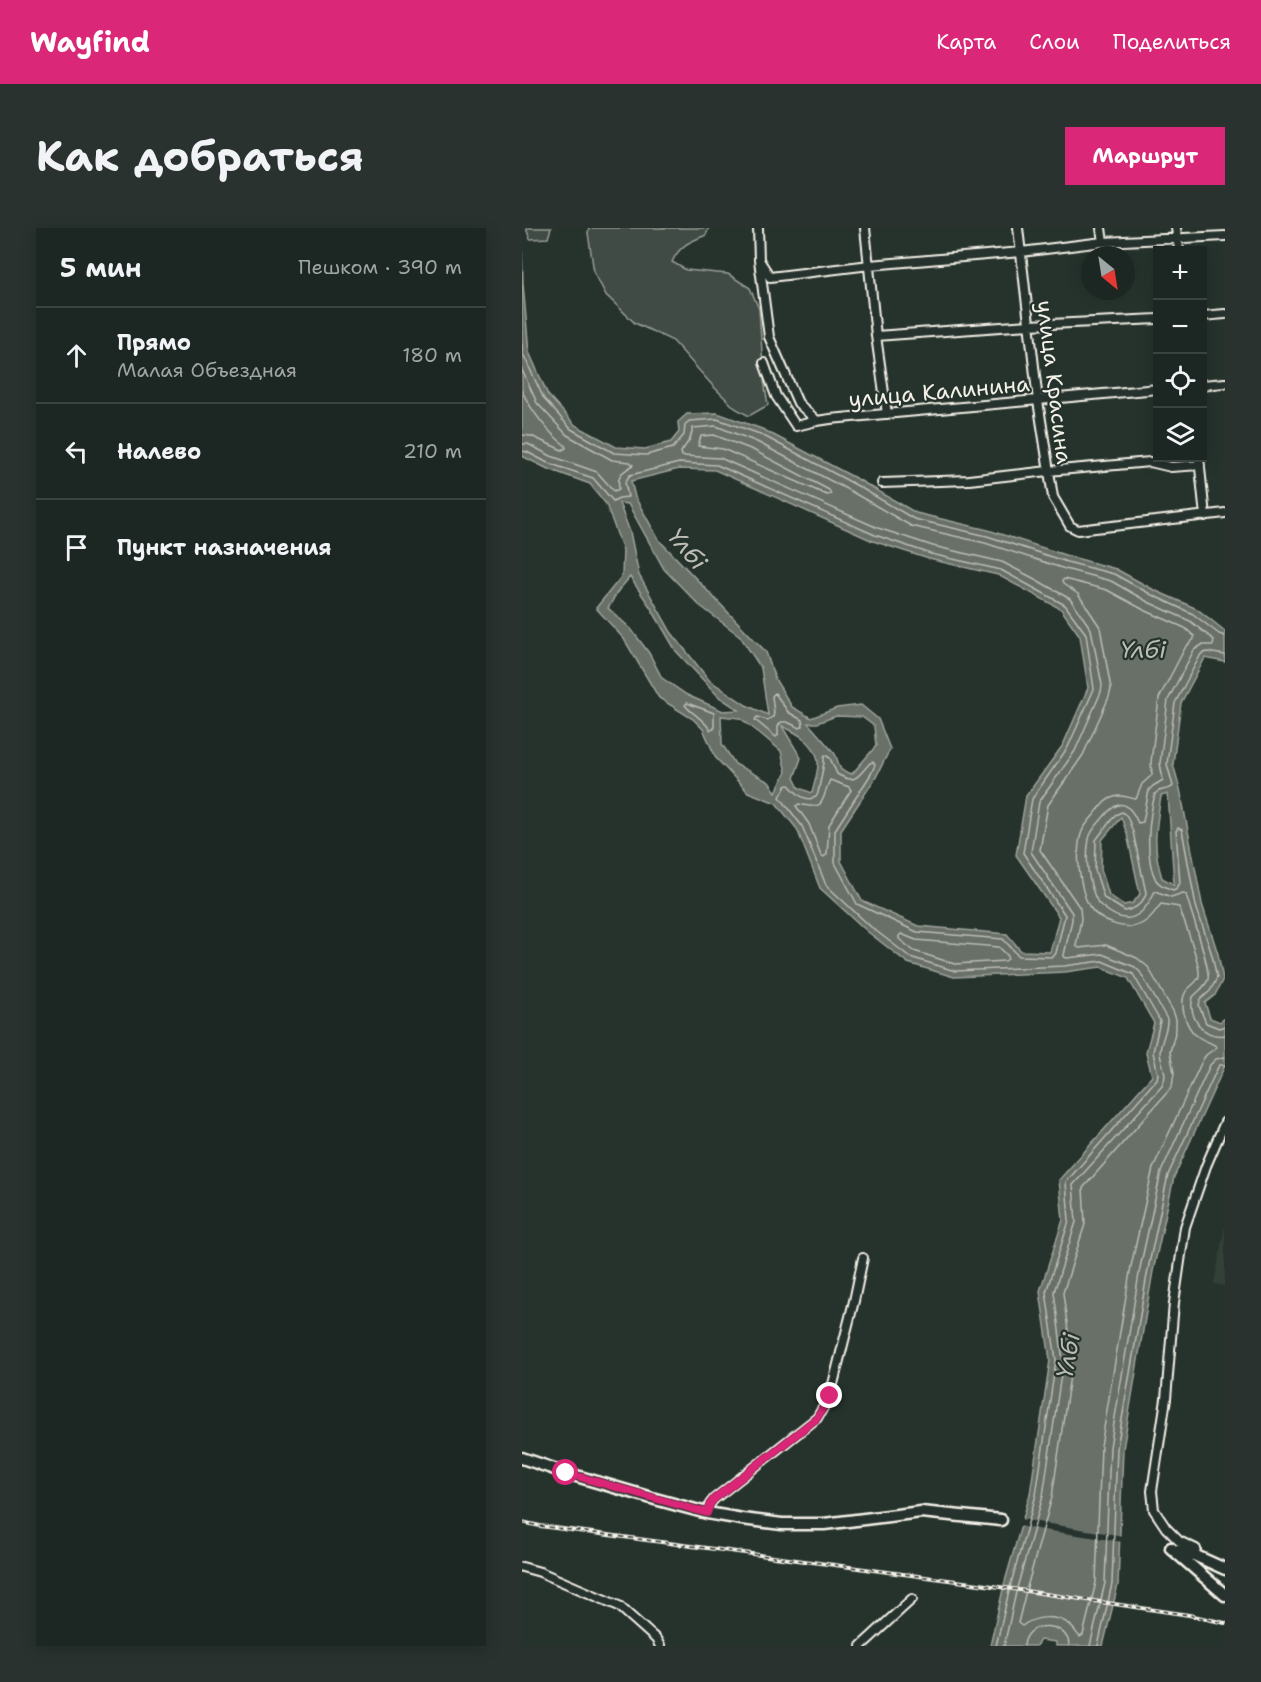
<!DOCTYPE html>
<html lang="ru">
<head>
<meta charset="utf-8">
<style>
	:root { --surface:#1c2622; --page:#29322f; --text:#f1f3f6; --muted:#a0a5a5; --line:#3a4340; --accent:#db2777 }
	body { margin:0; font-family:"Shantell Sans",sans-serif; background:var(--page); color:var(--text) }
	.controls { position:absolute; right:18px; top:18px; display:grid; overflow:hidden; border-radius:0px; box-shadow:0 3px 15px #0003 }
	.controls button { width:54px; height:54px; display:grid; place-items:center; padding:0; border:0; border-bottom:2px solid var(--line); background:var(--surface); color:var(--text); font:30px sans-serif }
	.compass { position:absolute; left:559px; top:18px; width:54px; height:54px; border-radius:50%; background:var(--surface); box-shadow:0 3px 15px #0003; rotate:150deg }
	.stop { position:absolute; width:18px; height:18px; margin:-14px; border:4px solid #db2777; border-radius:50%; background:#fff }
	.stop.end { background:#db2777; border-color:#fff; box-shadow:0 2px 6px #0008 }
	.list { margin:0; padding:0; list-style:none }
	h2 { display:flex; justify-content:space-between; align-items:center; height:78px; margin:0; padding:0 24px; font-size:26px }
	h2 small { font-size:20px; font-weight:400; color:var(--muted) }
	.list li { display:grid; grid-template-columns:39px 1fr auto; gap:18px; align-items:center; box-sizing:border-box; height:96px; padding:0 24px; border-top:2px solid var(--line) }
	.list b { display:block; font-size:22px; white-space:nowrap }
	.list p { margin:0; font-size:20px; white-space:nowrap; color:var(--muted) }
	.list em { font-size:20px; font-style:normal; color:var(--muted) }
	.icon { flex:none; width:33px; height:33px; fill:none; stroke:currentColor; stroke-width:2; stroke-linecap:round; stroke-linejoin:round }
	.map { position:relative; flex:none; width:703px; height:1418px; overflow:hidden; border-radius:0px }
	header { display:flex; align-items:center; gap:36px; box-sizing:border-box; height:84px; padding:0 30px; background:var(--accent); color:#fff }
	header strong { font-size:28px }
	nav { display:flex; gap:33px; margin-inline-start:auto; font-size:21px }
	.intro { display:flex; align-items:center; justify-content:space-between; box-sizing:border-box; height:144px; padding:0 36px }
	h1 { margin:0; font-size:42px }
	.button { padding:15px 27px; border-radius:0px; background:var(--accent); color:#fff; font-size:21px; font-weight:700 }
	main { display:flex; gap:36px; padding:0 36px }
	aside { flex:1; background:var(--surface); border-radius:0px; box-shadow:0 3px 15px #0003 }
	.map>svg:first-child { display:block }
	.built { fill:#333f39 }
	.green { fill:#414b45; stroke:#9a9e96; stroke-width:1.5 }
	.water { fill:#676f68; stroke:#9fa39b; stroke-width:1.5; fill-rule:evenodd }
	.pier { fill:#26332d }
	.lines { fill:none; stroke-linecap:round; stroke-linejoin:round }
	.shore { stroke:#bcbdb5; stroke-width:1.5 }
	.minor-casing { stroke:#f4f1e8; stroke-width:12 }
	.major-casing { stroke:#f4f1e8; stroke-width:15 }
	.minor { stroke:#26332d; stroke-width:8 }
	.major { stroke:#26332d; stroke-width:10 }
	.rail-casing { stroke:#f4f1e8; stroke-width:4 }
	.rail { stroke:#26332d; stroke-width:1.5; stroke-dasharray:4.5; stroke-linecap:butt }
	.route { stroke:#db2777; stroke-width:8 }
	.labels { text-anchor:middle; stroke-width:4.5; stroke-linejoin:round; paint-order:stroke }
	.street-label { font-size:22px; fill:#f4f1e8; stroke:#26332d }
	.water-label { font-size:24px; font-style:italic; fill:#bcbdb5; stroke:#26332d }
</style>
</head>
<body>
<header>
<strong>Wayfind</strong>
<nav><a>Карта</a><a>Слои</a><a>Поделиться</a></nav>
</header>
<div class="intro"><h1>Как добраться</h1><a class="button">Маршрут</a></div>
<main>
<aside>
<h2>5 мин<small>Пешком · 390 m</small></h2>
<ul class="list">
<li><svg class="icon" aria-label="ahead" viewBox="0 0 24 24"><path d="M12 20V5M6 11l6-6 6 6"/></svg><div><b>Прямо</b><p>Малая Объездная</p></div><em>180 m</em></li>
<li><svg class="icon" aria-label="left" viewBox="0 0 24 24"><path d="M17 20v-9H6M10 6l-5 5 5 5"/></svg><div><b>Налево</b></div><em>210 m</em></li>
<li><svg class="icon" aria-label="arrive" viewBox="0 0 24 24"><path d="M6 21V4h12l-3 4 3 4H6"/></svg><div><b>Пункт назначения</b></div></li>
</ul>
</aside>
<div class="map">
<svg width="703" height="1418" viewBox="0 0 703 1418">
	<rect width="100%" height="100%" fill="#26332d"/>
	<filter id="ink" filterUnits="userSpaceOnUse"><feTurbulence type="fractalNoise" baseFrequency=".0167" numOctaves="2"/><feDisplacementMap in="SourceGraphic" scale="12" xChannelSelector="R" yChannelSelector="G"/><feConvolveMatrix kernelMatrix="1 2 1 2 8 2 1 2 1" color-interpolation-filters="sRGB"/></filter>
	<g filter="url(#ink)">
		<!-- built -->
		<path class="built" d="M703,997v61l-11,-2z"/>
		<!-- green -->
		<path class="green" d="M4,0h25l-3,10 -18,1z
			M67,0h120l-3,7c-17,7 -26,10 -34,27l14,8 42,4 22,14 9,21 5,72 4,24 -19,11 -14,-8 -22,-22 -40,-45 -38,-18 -29,-28 -12,-23 -6,-39z"/>
		<!-- water -->
		<path class="water" d="M0,20l1,36 6,68 19,43 27,30 41,22 29,2 26,-7 8,-10 -1,-10 9,-8 30,-1 45,16 97,51 57,33 72,17 80,26 48,13 38,21 43,19 28,22v31l-20,-4 -24,45 -8,61 7,25 22,115 16,50 5,25 -8,16 -10,8 5,15 10,4 5,-4v47l-51,112 -21,94 -30,178 -5,136 -15,61h-47v-4l-16,-2 -4,6h-46l14,-61 26,-91 20,-134 -10,-69 23,-71 -4,-40 93,-104 -6,-24 8,-29 -26,-45 -27,-11 -36,5 -111,5 -46,-14 -40,-31 -48,-44 -23,-59 -21,-26 -28,-11 -32,-34 -13,-29 -10,-10 -34,-21 -35,-59 -28,-31 26,-32 1,-26 -17,-46 -16,-20 -44,-16 -24,-12zM157,241l36,1 158,71 56,18 69,16 63,34 19,27 8,52 -25,57 -37,51 -10,59 43,62 -9,35 -29,-1 -14,-17 -89,-8 -56,-25 -21,-40v-31l35,-53 14,-28 -12,-30 -17,-14 -24,3 -26,10 -19,-11 -17,-28 -9,-27 -107,-112 -24,-43 -4,-16zM97,275l9,1 36,65 35,36 41,31 21,32 7,47 -22,-10 -37,-25 -38,-48 -32,-57 -9,-43zM108,349l21,31 25,43 43,46 20,13 -16,1 -36,-16 -25,-17 -13,-25 -18,-24 -23,-21 10,-17zM199,488l19,2 22,17 19,16 5,21 -10,20 -7,-10 -34,-18 -13,-20zM314,488l26,1 12,9 2,20 -24,28 -11,-4 -6,-16 -27,-31h9zM260,498c15,7 33,16 36,35 1,9 -4,23 -6,32l-13,-5 -5,-10 7,-20zM646,566l6,90h-1l-11,-6c-10,-31 -6,-50 -1,-82zM599,589l6,17 13,60 -7,9 -9,2 -15,-10 -8,-26 1,-29z"/>
		<!-- pier -->
		<path class="pier" d="M498,1291l103,17v6l-105,-16z"/>
		<g class="lines">
			<!-- shore -->
			<path class="shore" d="M0,116l1,10 21,45 27,30 43,24 32,2 27,-7 11,-13 1,-10 4,-4 28,-2 43,15 96,51 58,34 73,17 80,26 47,12 38,21 41,19 26,20 6,2
				M0,142l15,33 30,32 45,25 18,2 3,3c-10,8 -16,7 -14,24l-5,2 -17,-19 -46,-16 -23,-12h-6
				M0,163c9,19 26,42 43,54l1,3 -4,2 -31,-14 -9,-1
				M192,207l39,15 76,40 2,4 -4,1 -104,-46 -25,-3 3,-10z
				M0,223l5,1 21,11 45,15 20,23 6,-3 9,-1 -3,-15 5,-7 49,-12 38,2 158,70 56,19 70,16 64,35 21,29 8,55 -26,58 -36,52 -9,54 42,62 -9,38 -3,4 -34,-1 -16,-17 -86,-7 -60,-28 -22,-41v-33l36,-56 4,-9 -2,-3 -3,1c-13,14 -14,22 -33,11l-7,-16 -5,-3 -1,2v6l-6,30 -2,4c-12,6 -20,-5 -27,-12l-3,1 -6,11 22,29 24,59 45,42 39,30 45,14 109,-5 38,-5 31,13 27,47 -7,31 5,22 -1,5 -91,103 3,39 -23,71 10,68 -20,135 -26,92 -14,59
				M542,351l43,11 37,20 41,18 9,8v3l-9,9 -26,50 -8,64 1,13 -10,9 -6,15c-7,-1 -14,-5 -22,-2 -9,2 -14,11 -20,18 -5,6 -11,12 -13,19 -6,18 -1,56 8,72 10,16 40,28 57,15 6,-4 10,-11 15,-17l18,3c5,15 21,53 20,68 0,8 -11,11 -14,18 -6,12 1,35 12,43 6,5 15,6 20,11l-11,8 -4,6 -49,107 -22,98 -30,180 -5,136 -13,53 -3,2c-3,-3 -6,-8 -10,-12 -13,-11 -35,-9 -48,1l-4,-3 8,-32 26,-94 20,-135 -9,-69 22,-69 -2,-36 89,-101 2,-14 -4,-21 6,-23v-10l-3,-8 -25,-44 -11,-9 -31,-13 -27,3 -3,-2 5,-27 -1,-11 -40,-58 8,-45 35,-50 26,-58 2,-8 -11,-62 -22,-33 -15,-10 -1,-3z
				M703,427l-18,-3 -6,2 -26,49 -8,61 6,22c-4,5 -13,2 -18,8 -6,23 -11,64 1,86 3,5 11,8 17,10l4,-2 3,-5 -4,-52 2,-3 4,2 14,76 16,49 5,23 -7,13 -10,9 -1,6 7,17 13,5 6,-2
				M253,465l13,19 14,8 1,6 -3,2 -13,-6h-6l-3,4v9l-2,2 -21,-17 2,-3 10,3 6,-3 1,-4 -2,-17z
				M165,475l27,10v16l-4,1c-6,-11 -18,-16 -25,-25z
				M308,552l19,7 2,3 -22,35 -2,29 -3,3 -3,-2 -12,-31 -13,-18 3,-2c29,8 22,-7 31,-24z
				M600,584l5,4 6,16 13,61c-3,11 -11,16 -21,18l-21,-13 -9,-28 1,-30 19,-25z
				M379,706l15,6 83,7 9,9v3l-3,2 -50,3 -41,-13 -15,-12v-3z
				M482,1418l13,-58 26,-92 20,-135 -9,-69 22,-70 -3,-37 89,-99c7,-12 -1,-21 -2,-33 0,-12 8,-22 7,-34l-27,-47 -5,-5 -33,-13 -35,4 -3,-1v-2l8,-35v-7l-41,-61 8,-50 36,-51 26,-59 1,-7 -11,-56 -21,-30 -35,-20 -33,-17 -69,-16 -55,-18 -158,-70 -38,-2 -1,-4 9,-13 3,-11 23,-2 41,16 95,50 59,34 74,17 80,26 46,12 37,21 42,19 24,19 -1,5h-11l-8,5 -26,50 -8,63 3,17 -10,6 -4,4 -6,32 -5,1c-11,-25 -21,-23 -36,-4 -5,6 -12,12 -13,20 -4,20 -1,45 9,64 27,25 43,18 57,-12l16,6 12,-4 3,1c4,16 25,74 22,85 -2,8 -10,12 -15,18 -6,20 11,42 32,38
				M502,1418c2,-28 45,-24 45,0
				M568,1418l15,-63 5,-136 30,-179 21,-96 49,-107 6,-6 9,-2
				M576,1418l14,-62 5,-136 31,-179 20,-94 49,-106 3,-4h5"/>
			<defs>
				<path id="minor" d="M236,0l1,32 10,77 29,66 19,18
					M343,0l11,108 11,78
					M496,0l20,173 15,96 17,29 8,4 147,-17
					M579,0l2,14
					M654,0l3,22
					M237,32l11,17 100,-12 151,-13 82,-10 122,-6
					M680,88l23,-2
					M354,108l153,-11 129,-6
					M242,135l12,33 20,30 21,-5 13,-2 328,-30
					M680,157l23,-2
					M677,230l6,58
					M360,255l87,-3 79,-9 102,-9 21,5 29,-2
					M185,1285l3,-9 4,-5 103,-81 13,-22 24,-95 9,-43
					M672,1327l2,-6 -17,-8 -13,-13 -12,-18 -2,-19 14,-92 8,-96 11,-76 21,-61 19,-44
					M0,1339l18,5 79,34 37,33 4,7
					M339,1418l51,-47"/>
				<path id="major" d="M0,1230l44,15 89,26 52,14 35,6 40,5h42l97,-12 80,8
					M649,1320l54,47
					M656,1322l16,5 31,14"/>
			</defs>
			<!-- minor casing -->
			<use href="#minor" class="minor-casing"/>
			<!-- major casing -->
			<use href="#major" class="major-casing"/>
			<!-- minor -->
			<use href="#minor" class="minor"/>
			<!-- major -->
			<use href="#major" class="major"/>
			<defs>
				<path id="rail" d="M0,1294l18,4 439,58 210,31 36,8"/>
			</defs>
			<!-- rail casing -->
			<use href="#rail" class="rail-casing"/>
			<!-- rail -->
			<use href="#rail" class="rail"/>
		</g>
	</g>
	<g class="lines" filter="url(#ink)">
		<!-- route -->
		<path class="route" d="M44,1245l141,40 3,-9 4,-5 103,-81 13,-22"/>
	</g>
	<g class="labels">
		<!-- street labels -->
		<g class="street-label">
			<text transform="translate(533 154) rotate(83)" y="8">улица Красина</text>
			<text transform="translate(417 163) rotate(-5)" y="8">улица Калинина</text>
		</g>
		<!-- water labels -->
		<g class="water-label">
			<text transform="translate(165 321) rotate(50)" y="8">Үлбі</text>
			<text x="621" y="430">Үлбі</text>
			<text transform="translate(546 1128) rotate(-80)" y="8">Үлбі</text>
		</g>
	</g>
</svg>
<div class="controls">
<button>+</button>
<button>−</button>
<button><svg class="icon" aria-label="locate" viewBox="0 0 24 24"><circle cx="12" cy="12" r="6"/><path d="M12 2v4M12 18v4M2 12h4M18 12h4"/></svg></button>
<button><svg class="icon" aria-label="layers" viewBox="0 0 24 24"><path d="M12 4l9 5-9 5-9-5zM3 14l9 5 9-5"/></svg></button>
</div>
<svg class="compass" viewBox="-18 -18 36 36"><path d="M0-13l5 13h-10z" fill="#e53935"/><path d="M0 13l5-13h-10z" fill="#a0a5a5"/></svg>
<div class="stop" style="left:44px;top:1245px"></div>
<div class="stop end" style="left:308px;top:1168px"></div>
</div>
</main>
</body>
</html>
